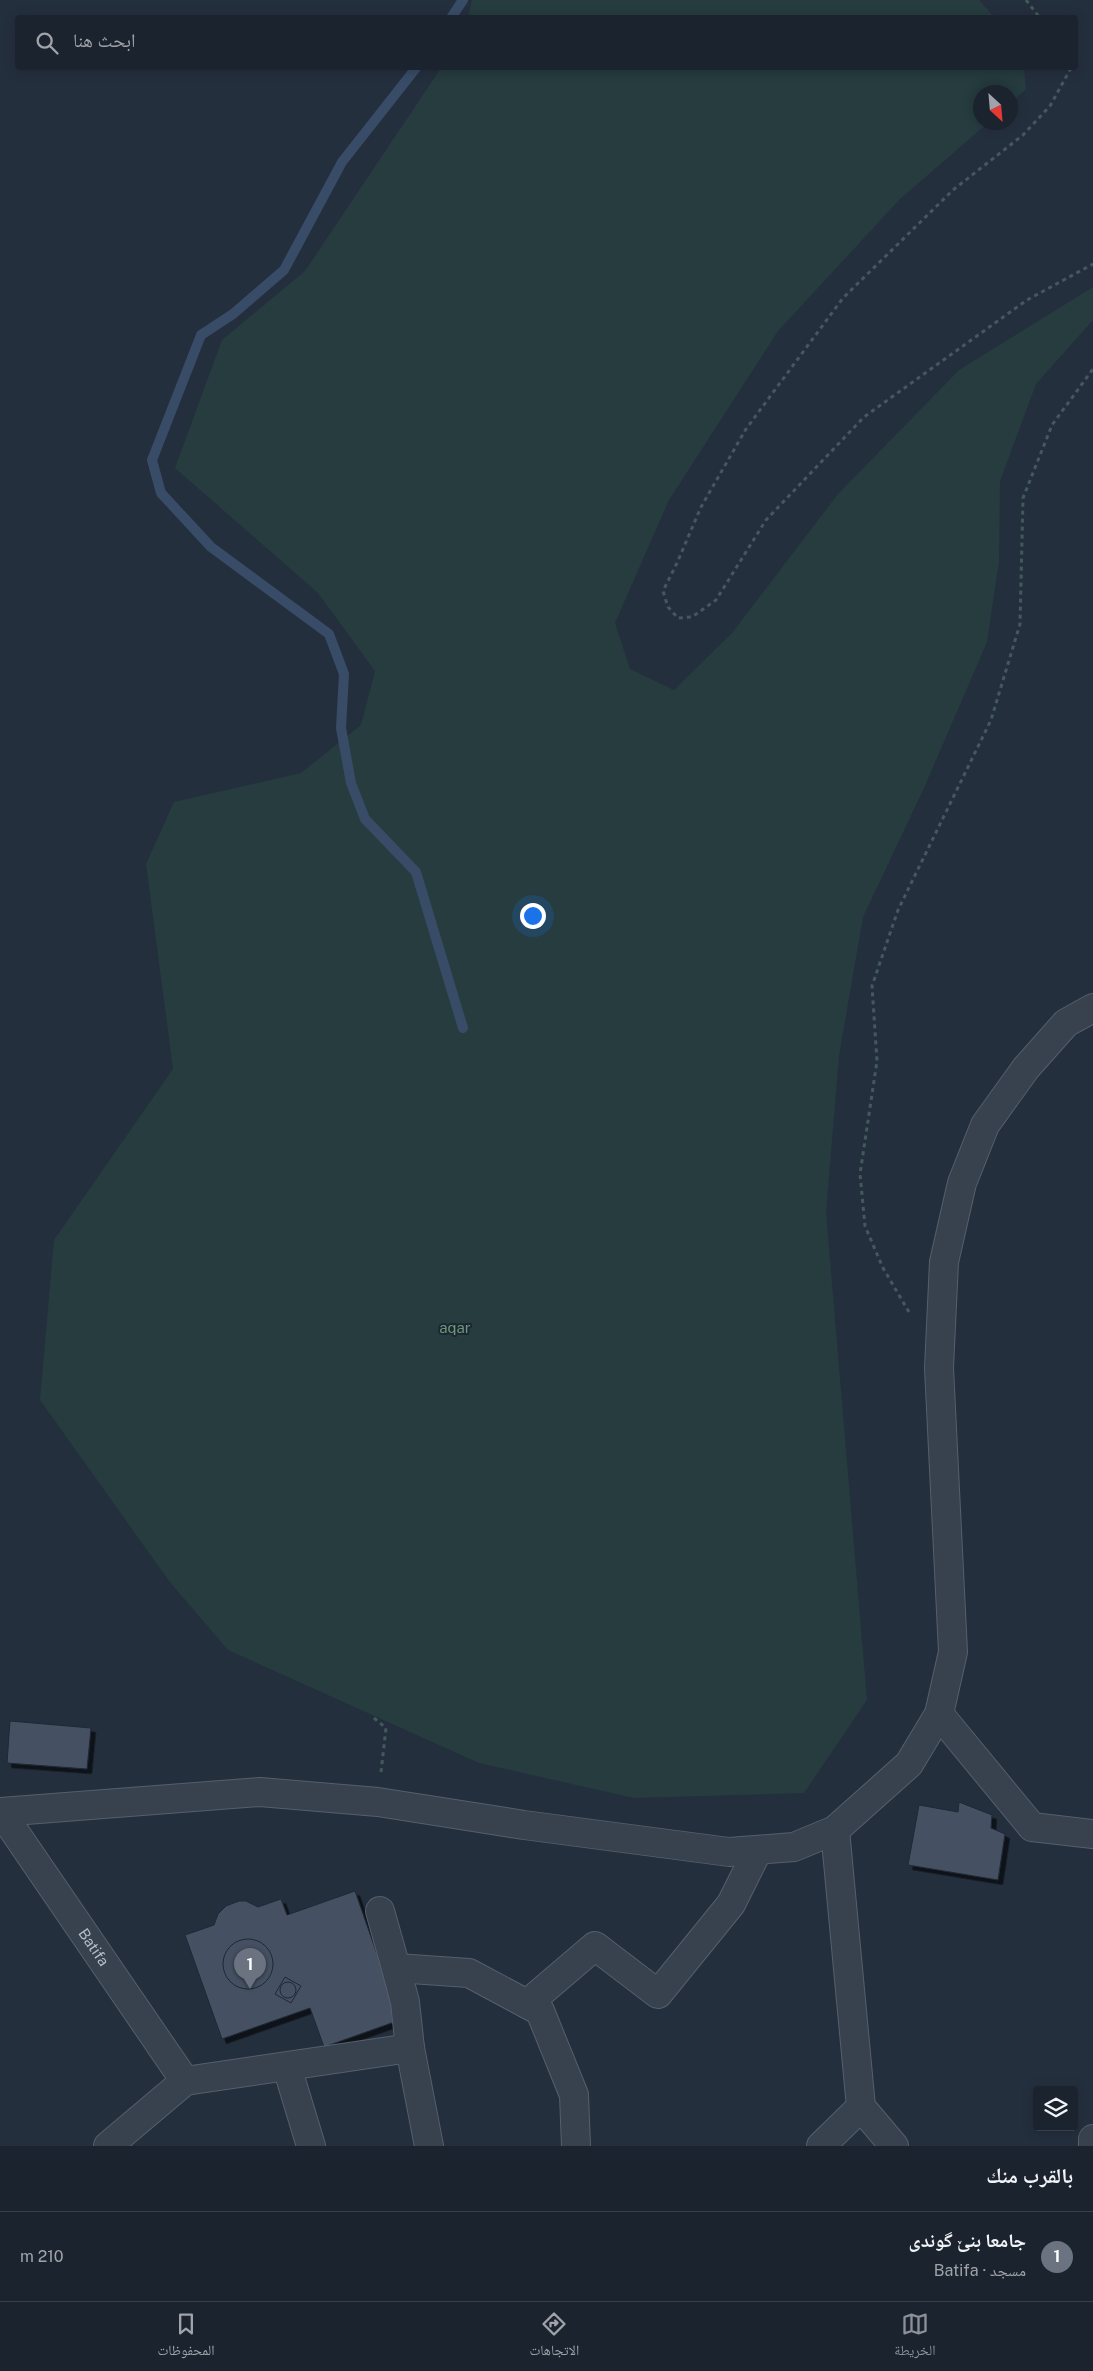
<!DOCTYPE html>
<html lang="ar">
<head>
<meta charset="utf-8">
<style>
	:root { --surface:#1b232e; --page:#242b36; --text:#f1f3f6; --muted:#a0a4aa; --line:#39404a; --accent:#8c9099 }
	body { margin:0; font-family:"Public Sans","Noto Naskh Arabic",sans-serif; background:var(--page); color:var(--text); direction:rtl }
	.controls { position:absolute; right:15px; bottom:15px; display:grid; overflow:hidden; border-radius:5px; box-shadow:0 2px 12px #0003 }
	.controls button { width:45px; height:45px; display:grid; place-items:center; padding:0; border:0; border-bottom:1px solid var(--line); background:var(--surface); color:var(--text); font:25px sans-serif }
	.compass { position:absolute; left:973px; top:85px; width:45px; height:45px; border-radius:50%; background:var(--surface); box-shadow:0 2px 12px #0003; rotate:154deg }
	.you { position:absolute; left:532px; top:915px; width:18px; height:18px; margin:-12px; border:4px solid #fff; border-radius:50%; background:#1a73e8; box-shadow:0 0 0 8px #1a73e833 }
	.badge { display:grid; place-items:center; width:32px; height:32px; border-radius:50%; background:var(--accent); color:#fff; font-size:16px; font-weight:700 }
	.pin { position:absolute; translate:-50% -41px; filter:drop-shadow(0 1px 2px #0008) }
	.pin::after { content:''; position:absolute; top:26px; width:18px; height:15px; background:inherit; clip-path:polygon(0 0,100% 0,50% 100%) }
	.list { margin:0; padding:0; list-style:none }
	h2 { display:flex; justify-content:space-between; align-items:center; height:65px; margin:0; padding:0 20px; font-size:21px }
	h2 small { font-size:16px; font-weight:400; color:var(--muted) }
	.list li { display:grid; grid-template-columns:32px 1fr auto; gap:15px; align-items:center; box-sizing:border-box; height:90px; padding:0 20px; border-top:1px solid var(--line) }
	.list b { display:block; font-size:19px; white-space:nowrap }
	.list p { margin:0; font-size:16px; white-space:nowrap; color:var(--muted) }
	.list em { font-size:16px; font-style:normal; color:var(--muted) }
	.icon { flex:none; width:28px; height:28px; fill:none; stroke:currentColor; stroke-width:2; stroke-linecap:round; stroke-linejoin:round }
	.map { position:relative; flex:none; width:1093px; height:2146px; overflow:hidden; direction:ltr }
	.search { position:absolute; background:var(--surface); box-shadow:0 2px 12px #0003; left:15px; right:15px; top:15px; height:55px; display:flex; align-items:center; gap:12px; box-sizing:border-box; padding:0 18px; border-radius:5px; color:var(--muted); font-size:19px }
	.sheet { height:155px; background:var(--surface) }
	nav { display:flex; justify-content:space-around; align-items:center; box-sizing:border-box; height:70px; border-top:1px solid var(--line); background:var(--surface); font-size:14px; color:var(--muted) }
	nav a { display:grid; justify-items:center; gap:2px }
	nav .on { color:var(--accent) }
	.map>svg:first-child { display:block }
	.green { fill:#263c3f }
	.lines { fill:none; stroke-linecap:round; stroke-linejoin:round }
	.stream { stroke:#394c67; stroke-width:10 }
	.building { fill:#455162; stroke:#1f2835; filter:url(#shadow) }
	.minor-casing { stroke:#565f6c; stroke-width:30 }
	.path { stroke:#44595c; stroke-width:3; stroke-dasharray:4 4; stroke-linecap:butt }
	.minor { stroke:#38414e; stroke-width:28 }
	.labels { text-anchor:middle; stroke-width:4; stroke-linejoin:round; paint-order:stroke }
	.park-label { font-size:15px; fill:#6b9a76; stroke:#1d2633 }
	.street-label { font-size:15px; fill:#b4bcc9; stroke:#1d2633 }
</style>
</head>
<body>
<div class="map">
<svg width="1093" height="2146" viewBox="0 0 1093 2146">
	<defs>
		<filter id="shadow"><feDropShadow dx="4.5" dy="4.5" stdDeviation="0" flood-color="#0009"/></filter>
	</defs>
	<rect width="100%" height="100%" fill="#242f3e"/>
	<!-- green -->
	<path class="green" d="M472,0h507l15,17h-526z
		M441,68h583l2,21 -15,14 -1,-11h-30v30l8,1 -88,76 -122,132 -109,169 -54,123 15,46 44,21 58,-57 106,-139 121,-124 134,-83v33l-57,64 -36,97 -1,80 -12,81 -63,146 -61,129 -24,139 -13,156 41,488 -63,93 -170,5 -155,-35 -251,-113 -59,-69 -129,-181 14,-160 119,-171 -27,-205 28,-62 127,-29 60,-48 14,-54 -57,-78 -143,-125 47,-128 83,-69z"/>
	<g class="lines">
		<!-- stream -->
		<path class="stream" d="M451,18l12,-18
			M416,68l-74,94 -58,108 -51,44 -32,21 -49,125 9,33 50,54 118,87 15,40 -3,54 10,55 14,36 51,53 47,156"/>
	</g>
	<!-- building -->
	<path class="building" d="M10,1721l81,7 -4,41 -80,-6z
		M959,1802l33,13 -1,13 14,6 -7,46 -90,-15 11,-60 39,7z
		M355,1891l45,129 -76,27 -14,-39 -88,31 -37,-104 29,-10 4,-11 8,-8 13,-5h7l12,6 23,-8 6,16z
		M223 1964a25 25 0 1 1 50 0a25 25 0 1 1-50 0Z
		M285,1977l16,9 -10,17 -16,-9z
		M280 1990a8 8 0 1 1 16 0a8 8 0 1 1-16 0Z"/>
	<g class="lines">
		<defs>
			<g id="minor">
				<path d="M939,1714l93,113 61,7"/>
				<path d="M0,1812l260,-20 118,10 146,23 205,27 65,-5 41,-17 74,-66 30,-50 14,-62 -14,-284 5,-106 18,-79 23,-58 41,-57 40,-45 27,-15"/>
				<path id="s1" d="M1,1812l184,269"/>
				<path d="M835,1830l26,277 33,39"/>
				<path d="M380,1911l16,57 73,5 71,38 34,84 2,51"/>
				<path d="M396,1968l9,34 5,46 19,98"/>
				<path d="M527,2004l68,-58 63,48 73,-90 27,-54"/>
				<path d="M287,2067l24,79"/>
				<path d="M108,2146l77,-65 225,-33"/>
				<path d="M821,2146l40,-39"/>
				<path d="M1093,2146v-7"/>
			</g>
		</defs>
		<!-- minor casing -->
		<use href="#minor" class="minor-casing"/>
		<!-- path -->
		<path class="path" d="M1026,0l14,18
			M1071,68l-21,38 -27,29 -70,55 -110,108 -97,131 -45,78 -24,56 -14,28 5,16 10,11 14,-1 24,-17 50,-80 98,-103 163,-117 66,-36
			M909,1312l-26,-44 -18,-42 -5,-52 17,-113 -5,-75 26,-76 93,-190 29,-96 3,-126 29,-73 41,-56
			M374,1718l12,10 -5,44"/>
		<!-- minor -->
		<use href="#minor" class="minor"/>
	</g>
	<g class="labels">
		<!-- park labels -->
		<g class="park-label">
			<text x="455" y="1333">aqar</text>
		</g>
		<!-- street labels -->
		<g class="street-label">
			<text dy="5" stroke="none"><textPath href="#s1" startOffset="164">Batifa</textPath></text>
		</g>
	</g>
</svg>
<div class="controls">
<button><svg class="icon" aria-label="layers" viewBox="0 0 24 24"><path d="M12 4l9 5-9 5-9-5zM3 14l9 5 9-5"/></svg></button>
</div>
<svg class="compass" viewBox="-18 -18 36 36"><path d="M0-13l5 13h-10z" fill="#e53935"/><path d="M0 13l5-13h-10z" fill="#a0a4aa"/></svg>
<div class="you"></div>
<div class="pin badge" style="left:250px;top:1989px;background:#6b7280">1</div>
<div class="search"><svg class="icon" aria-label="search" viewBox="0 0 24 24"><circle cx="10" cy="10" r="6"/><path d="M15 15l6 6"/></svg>ابحث هنا</div>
</div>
<section class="sheet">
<h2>بالقرب منك<small></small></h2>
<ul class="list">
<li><span class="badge" style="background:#6b7280">1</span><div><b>جامعا بنێ گوندی</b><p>مسجد · Batifa</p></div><em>210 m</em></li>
</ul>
</section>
<nav>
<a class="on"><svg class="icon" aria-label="map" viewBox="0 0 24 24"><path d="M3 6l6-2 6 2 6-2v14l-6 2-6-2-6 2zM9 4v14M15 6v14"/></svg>الخريطة</a>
<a><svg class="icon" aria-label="directions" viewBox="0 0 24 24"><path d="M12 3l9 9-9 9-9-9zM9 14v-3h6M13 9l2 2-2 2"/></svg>الاتجاهات</a>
<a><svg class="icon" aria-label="saved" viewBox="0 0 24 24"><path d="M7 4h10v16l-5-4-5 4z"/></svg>المحفوظات</a>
</nav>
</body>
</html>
